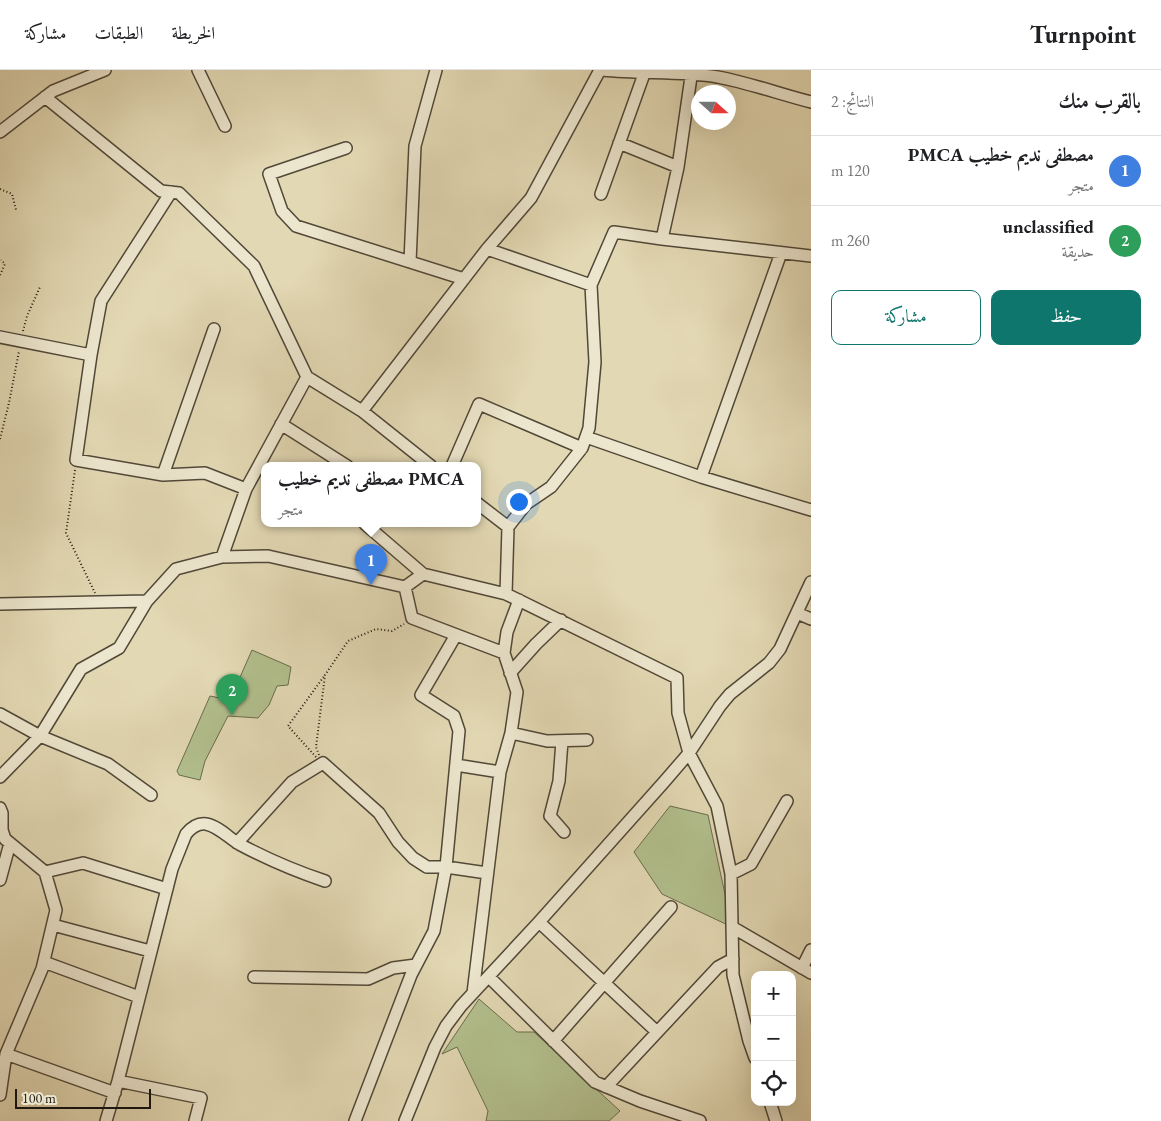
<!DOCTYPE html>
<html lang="ar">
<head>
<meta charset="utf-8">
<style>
	:root { --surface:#fff; --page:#f6f6f6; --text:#202124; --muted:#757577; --line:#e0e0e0; --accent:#0f766e }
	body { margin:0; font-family:"EB Garamond",Amiri,serif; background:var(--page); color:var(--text); direction:rtl }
	.controls { position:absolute; right:15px; bottom:15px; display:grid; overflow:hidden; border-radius:10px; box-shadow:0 5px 20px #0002 }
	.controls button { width:45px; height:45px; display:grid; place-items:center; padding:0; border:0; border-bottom:1px solid var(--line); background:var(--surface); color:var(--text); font:25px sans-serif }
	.compass { position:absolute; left:691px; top:15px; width:45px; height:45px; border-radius:50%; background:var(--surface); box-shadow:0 5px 20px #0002; rotate:111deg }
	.scale { position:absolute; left:15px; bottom:12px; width:136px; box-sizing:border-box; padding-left:5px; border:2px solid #21180f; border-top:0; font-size:14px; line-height:18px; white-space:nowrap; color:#21180f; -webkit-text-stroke:4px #ece6ce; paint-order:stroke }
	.you { position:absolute; left:518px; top:431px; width:18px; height:18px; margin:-12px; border:4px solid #fff; border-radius:50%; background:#1a73e8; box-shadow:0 0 0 8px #1a73e833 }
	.badge { display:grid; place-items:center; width:32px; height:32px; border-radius:50%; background:var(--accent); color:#fff; font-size:16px; font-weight:700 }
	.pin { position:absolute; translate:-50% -41px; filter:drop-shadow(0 1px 2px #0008) }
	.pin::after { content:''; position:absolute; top:26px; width:18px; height:15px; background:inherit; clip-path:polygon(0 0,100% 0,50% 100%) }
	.popup { position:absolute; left:261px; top:392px; width:220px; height:65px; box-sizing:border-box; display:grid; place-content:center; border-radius:10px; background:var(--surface); filter:drop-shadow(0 1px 4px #0005); font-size:16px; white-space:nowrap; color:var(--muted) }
	.popup b { font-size:19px; color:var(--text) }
	.popup::after { content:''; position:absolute; left:50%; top:100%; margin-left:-10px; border:10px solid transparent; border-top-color:var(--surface) }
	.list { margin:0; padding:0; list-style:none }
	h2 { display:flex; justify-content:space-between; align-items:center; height:65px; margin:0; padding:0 20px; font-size:21px }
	h2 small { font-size:16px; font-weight:400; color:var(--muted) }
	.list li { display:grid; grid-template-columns:32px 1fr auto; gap:15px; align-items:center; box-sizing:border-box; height:70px; padding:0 20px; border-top:1px solid var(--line) }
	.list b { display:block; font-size:19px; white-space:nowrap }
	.list p { margin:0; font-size:16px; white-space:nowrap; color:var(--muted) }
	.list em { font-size:16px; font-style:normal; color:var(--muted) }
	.actions { display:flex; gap:10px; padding:15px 20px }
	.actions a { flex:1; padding:11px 0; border:1px solid var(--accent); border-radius:10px; text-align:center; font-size:18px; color:var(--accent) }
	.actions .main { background:var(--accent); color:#fff }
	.icon { flex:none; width:28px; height:28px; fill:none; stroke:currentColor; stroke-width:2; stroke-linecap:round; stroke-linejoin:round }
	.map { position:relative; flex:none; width:811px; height:1051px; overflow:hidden; direction:ltr }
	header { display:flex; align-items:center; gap:30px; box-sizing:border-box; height:70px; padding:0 25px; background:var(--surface); border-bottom:1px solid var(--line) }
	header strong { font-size:24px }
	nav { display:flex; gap:28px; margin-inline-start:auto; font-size:18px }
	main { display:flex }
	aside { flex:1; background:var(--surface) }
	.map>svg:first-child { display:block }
	.green { fill:#b2bf8d; stroke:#6a6c4e }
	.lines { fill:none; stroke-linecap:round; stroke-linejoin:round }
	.minor-casing { stroke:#514838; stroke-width:14 }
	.path { stroke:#21180f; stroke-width:2; stroke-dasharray:1 2.5; stroke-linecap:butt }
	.minor { stroke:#ece6ce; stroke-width:11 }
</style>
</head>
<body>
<header>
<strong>Turnpoint</strong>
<nav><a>الخريطة</a><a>الطبقات</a><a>مشاركة</a></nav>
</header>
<main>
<aside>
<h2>بالقرب منك<small>النتائج: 2</small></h2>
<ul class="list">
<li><span class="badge" style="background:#3f7fe0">1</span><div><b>مصطفى نديم خطيب PMCA</b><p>متجر</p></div><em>120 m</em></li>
<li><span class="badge" style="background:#2e9e5b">2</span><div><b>unclassified</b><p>حديقة</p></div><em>260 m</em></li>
</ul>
<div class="actions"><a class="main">حفظ</a><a>مشاركة</a></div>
</aside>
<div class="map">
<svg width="811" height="1051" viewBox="0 0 811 1051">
	<rect width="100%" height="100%" fill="#e2d8b3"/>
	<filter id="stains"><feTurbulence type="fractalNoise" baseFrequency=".004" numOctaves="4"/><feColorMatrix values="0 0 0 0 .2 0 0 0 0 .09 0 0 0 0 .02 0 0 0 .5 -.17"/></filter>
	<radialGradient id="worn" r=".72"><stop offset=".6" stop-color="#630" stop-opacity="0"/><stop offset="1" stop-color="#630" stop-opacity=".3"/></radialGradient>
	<!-- green -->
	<path class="green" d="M252,580l39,17 -3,18 -11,1 -8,19 -11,13 -30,-2 -23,45 -5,19 -21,-5 -2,-4 33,-75 20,4z
		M670,736l38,9 24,112 -70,-33 -28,-42z
		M479,929l38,33h17l86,79 -11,10h-123l2,-10 -31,-64 -15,7z"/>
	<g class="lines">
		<defs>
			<path id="minor" d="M198,0l27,56
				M603,0c38,4 77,1 115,7 31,6 62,17 93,25
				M45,27l116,94 18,2 75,73 53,111 55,34 69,55
				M0,62l53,-41 52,-21
				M619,73l59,24
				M346,78l-77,26 13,37 14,15 168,53
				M171,122l-70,109 -10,54 -15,105 87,15 42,-2 41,16
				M601,124l43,-120
				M662,169l16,-72 14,-97
				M487,179l104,36
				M410,192l5,-116 21,-76
				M0,267l91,18
				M362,341l125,-162 44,-51 69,-128
				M281,354l66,42
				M586,367l115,40 110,33
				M452,396l27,-62 103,44
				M163,405l51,-146
				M701,407l80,-224
				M477,433l31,24 -2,67
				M365,454l58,50
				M508,457l18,-23 25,-17 31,-39 7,-20 6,-66 -4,-77 23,-53 48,7 149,17
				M222,487l46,-1 137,31 18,-13 83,20 171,84 1,35 11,40 28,53 14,68 2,101 16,66 6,17
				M405,517l7,31 92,35
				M0,534l147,-3
				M797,543l14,6
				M510,603l26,-29 25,-24
				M0,644l40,22 68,28 43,31
				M511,663l36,8 40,-1
				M562,671l-3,40 -9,35 14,16
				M456,695l44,7
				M0,707l40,-41 41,-67 38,-21 28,-47 29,-32 46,-12 24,-68 61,-112
				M0,738l2,5v17l3,9 40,33 11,38 -14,59 -36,85 -6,41
				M237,773l55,-61 31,-19 56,50 19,29 15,16 14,9h19l41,6
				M45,802l38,-9 84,26
				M731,804l20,-10 36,-63
				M0,810l10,-37
				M539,852l118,110
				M53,855l97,26
				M732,857l79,46
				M44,892l95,35
				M802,898l9,-18
				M254,907l114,2 25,-11 23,-3
				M489,907l106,105 45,19 60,20
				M473,923l27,-221 11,-39 6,-41 -13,-39 3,-21 12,-32
				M553,971l118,-134
				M6,984l109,39
				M118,1011l83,17 -6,23
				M606,1017l112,-120 15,-8
				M770,1032l6,19
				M106,1051l12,-40 54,-212 14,-35c5,-6 12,-11 20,-10 12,2 23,14 33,20 28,15 56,27 86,37
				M355,1051l56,-146 23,-44 12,-64 13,-136 -5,-15 -33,-21 35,-60
				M405,1051l30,-74 11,-21 15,-20 78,-84 125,-140 25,-29 31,-47 10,-12 39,-31 11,-14 31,-67"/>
		</defs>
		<!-- minor casing -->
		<use href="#minor" class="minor-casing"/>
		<!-- path -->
		<path class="path" d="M0,119l12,5 4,16
			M0,205l5,-11 -4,-4
			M23,261l4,-15 13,-29
			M0,369l9,-36 10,-52
			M75,400l-9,63 29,60
			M319,685l-3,-8 9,-72 23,-34 28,-12 16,2 12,-7
			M316,687l-28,-31 37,-51"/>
		<!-- minor -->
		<use href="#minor" class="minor"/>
	</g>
	<rect width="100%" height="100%" filter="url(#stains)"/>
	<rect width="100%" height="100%" fill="url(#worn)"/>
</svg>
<div class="controls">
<button>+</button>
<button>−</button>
<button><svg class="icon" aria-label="locate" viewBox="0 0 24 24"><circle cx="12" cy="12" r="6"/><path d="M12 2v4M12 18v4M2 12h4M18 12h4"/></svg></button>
</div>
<svg class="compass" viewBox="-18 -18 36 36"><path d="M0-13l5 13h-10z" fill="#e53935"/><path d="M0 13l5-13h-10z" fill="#757577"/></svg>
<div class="scale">100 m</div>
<div class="you"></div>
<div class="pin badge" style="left:371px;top:515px;background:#3f7fe0">1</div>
<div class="popup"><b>مصطفى نديم خطيب PMCA</b>متجر</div>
<div class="pin badge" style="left:232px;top:645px;background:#2e9e5b">2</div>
</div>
</main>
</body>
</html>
